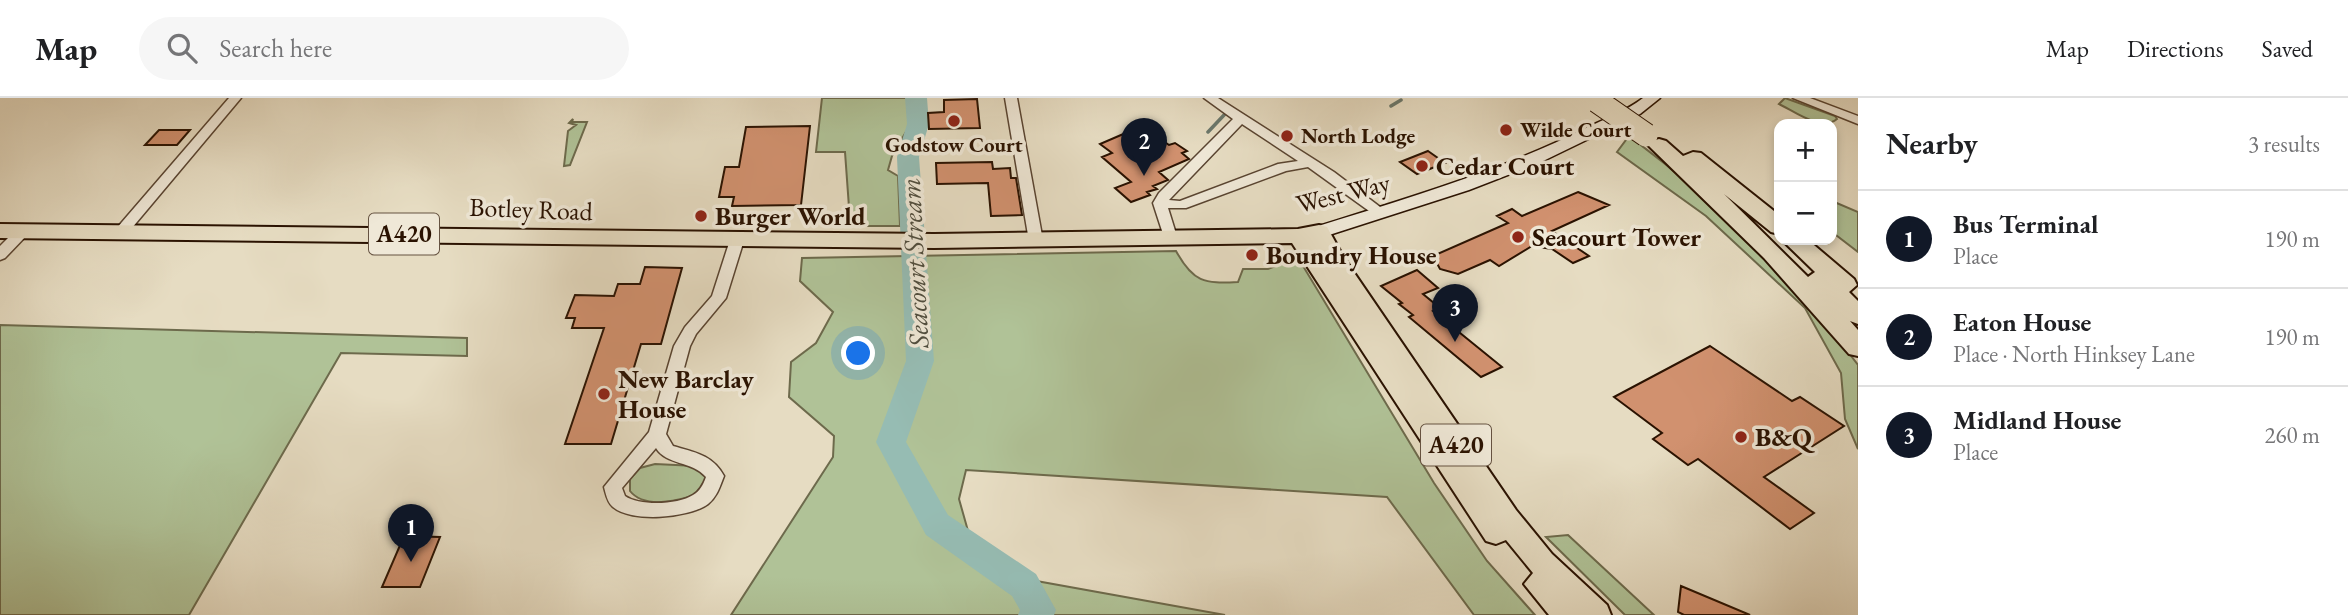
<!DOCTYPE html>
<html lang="en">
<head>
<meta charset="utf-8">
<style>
	:root { --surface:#fff; --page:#f6f6f6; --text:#202124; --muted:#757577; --line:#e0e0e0; --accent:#111827 }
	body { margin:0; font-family:"EB Garamond",serif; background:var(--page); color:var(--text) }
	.controls { position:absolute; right:21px; top:21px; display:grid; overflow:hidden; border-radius:14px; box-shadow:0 4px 10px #0003 }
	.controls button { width:63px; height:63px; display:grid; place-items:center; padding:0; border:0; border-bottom:2px solid var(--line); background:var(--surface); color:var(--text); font:35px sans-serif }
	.you { position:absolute; left:859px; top:256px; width:24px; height:24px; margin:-18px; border:5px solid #fff; border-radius:50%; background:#1a73e8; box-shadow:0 0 0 10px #1a73e833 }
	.badge { display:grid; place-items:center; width:46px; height:46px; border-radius:50%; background:var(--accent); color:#fff; font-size:23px; font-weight:700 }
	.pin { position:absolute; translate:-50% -58px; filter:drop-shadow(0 2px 4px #0008) }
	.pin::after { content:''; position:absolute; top:37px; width:24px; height:21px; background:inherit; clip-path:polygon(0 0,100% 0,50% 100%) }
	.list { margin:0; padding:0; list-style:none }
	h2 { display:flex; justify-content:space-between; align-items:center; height:91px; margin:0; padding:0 28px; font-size:30px }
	h2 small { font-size:23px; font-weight:400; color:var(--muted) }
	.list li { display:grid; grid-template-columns:46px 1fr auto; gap:21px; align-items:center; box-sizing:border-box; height:98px; padding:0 28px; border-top:2px solid var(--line) }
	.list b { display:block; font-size:26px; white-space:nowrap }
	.list p { margin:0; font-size:23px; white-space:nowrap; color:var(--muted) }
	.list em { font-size:23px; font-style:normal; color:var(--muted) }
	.icon { flex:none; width:38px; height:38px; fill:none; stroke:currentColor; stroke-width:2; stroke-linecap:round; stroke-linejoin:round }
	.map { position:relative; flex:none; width:1858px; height:517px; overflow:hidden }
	header { display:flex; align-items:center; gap:42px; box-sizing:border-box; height:98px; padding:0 35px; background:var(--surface); border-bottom:2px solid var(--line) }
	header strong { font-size:33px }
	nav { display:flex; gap:38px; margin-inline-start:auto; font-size:24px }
	.search { width:490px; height:63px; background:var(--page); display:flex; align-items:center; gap:18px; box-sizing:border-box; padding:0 24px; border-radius:38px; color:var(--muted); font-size:26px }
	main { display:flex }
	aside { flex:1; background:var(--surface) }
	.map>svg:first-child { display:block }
	.green { fill:#b0c297; stroke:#6d6a4c; stroke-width:2 }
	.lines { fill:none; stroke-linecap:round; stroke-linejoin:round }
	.stream { stroke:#6b786c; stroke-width:3.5 }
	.river { fill:#96bcb3; fill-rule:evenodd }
	.building { fill:#d1916f; stroke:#2a1201; stroke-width:2 }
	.minor-casing { stroke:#594431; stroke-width:3 }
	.secondary-casing { stroke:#2a1201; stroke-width:3 }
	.primary-casing { stroke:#2a1201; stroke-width:4 }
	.trunk-casing { stroke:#2a1201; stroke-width:4 }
	.minor { fill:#efe8d7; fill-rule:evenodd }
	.secondary { fill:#efe8d7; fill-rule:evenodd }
	.primary { fill:#e6dcc2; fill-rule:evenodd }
	.trunk { fill:#e6dcc2; fill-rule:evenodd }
	.trunk-bridge-casing { stroke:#2a1201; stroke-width:25; stroke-linecap:butt }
	.trunk-bridge { stroke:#e6dcc2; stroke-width:23 }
	.poi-dot { fill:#8f2418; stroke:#efe8d7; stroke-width:2.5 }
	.labels { text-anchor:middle; stroke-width:7; stroke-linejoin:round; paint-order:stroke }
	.far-poi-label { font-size:21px; font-weight:bold; fill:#2a1201; stroke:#efe8d7; text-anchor:start }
	.shield { fill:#efe8d7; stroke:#655241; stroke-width:2 }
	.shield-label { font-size:24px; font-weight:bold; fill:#2a1201 }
	.poi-label { font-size:26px; font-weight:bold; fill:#2a1201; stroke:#efe8d7; text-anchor:start }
	.street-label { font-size:26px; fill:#2a1201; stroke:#efe8d7 }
	.water-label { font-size:28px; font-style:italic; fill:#504e3f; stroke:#efe8d7 }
</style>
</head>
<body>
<header>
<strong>Map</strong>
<div class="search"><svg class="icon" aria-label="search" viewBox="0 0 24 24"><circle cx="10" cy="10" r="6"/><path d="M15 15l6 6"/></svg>Search here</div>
<nav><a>Map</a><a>Directions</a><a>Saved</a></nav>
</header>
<main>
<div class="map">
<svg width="1858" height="517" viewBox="0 0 1858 517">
	<rect width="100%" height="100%" fill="#e6dcc2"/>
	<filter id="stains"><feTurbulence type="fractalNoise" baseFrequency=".00286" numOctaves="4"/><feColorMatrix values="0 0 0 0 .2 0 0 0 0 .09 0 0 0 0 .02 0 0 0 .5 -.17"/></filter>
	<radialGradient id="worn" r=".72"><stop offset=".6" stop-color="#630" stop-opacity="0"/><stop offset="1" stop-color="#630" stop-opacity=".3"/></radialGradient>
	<!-- green -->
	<path class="green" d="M822,0h88l4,20 -22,38 -4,14 10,6 2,50h-45l-5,-5 -5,-69h-29z
		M1785,0l50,18 2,3c-16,13 -43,-8 -58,-15z
		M573,21l-1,3h15l-17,43 -6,1 4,-35 8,-6 -7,-2z
		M1629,38c86,64 165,143 229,229v84l-13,-30 -4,-46 -36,-65 -99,-92 -89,-64z
		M1832,103l26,11v40l-26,-20z
		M1176,153c17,31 28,33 62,31l5,-13h25l16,-6 -2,-12 15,5 137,227 53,78 48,54h-61l-87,-118 -421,-27 -7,29 11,39 61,42 194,35h-494l102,-158 1,-21 -45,-39 2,-35 25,-19 17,-31 -33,-31 2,-23z
		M0,227l467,13v18l-126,-3 -152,262h-189z
		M655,366l41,2 11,11 -6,16c-19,7 -56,17 -71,-2v-12l10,-11z
		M1568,437l86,80h-29l-79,-78z"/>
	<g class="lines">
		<!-- stream -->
		<path class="stream" d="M1391,8l10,-6
			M1208,34l17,-18"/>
		<!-- river -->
		<path class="river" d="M905,0h22l2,26 -10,33 15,204 -28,81 42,73 88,59 20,36 -2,5h-36l2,-5 -8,-14 -86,-61 -50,-93 30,-81 -9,-204 10,-33z"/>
	</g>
	<!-- building -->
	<path class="building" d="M977,1l3,29 -51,1 -1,-16 16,-1v-12z
		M810,28l-9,79 -69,1 2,-9h-15l6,-30h14l7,-40z
		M1142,28l27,19 6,-2 12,8 -5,2 7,6 -30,13 9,8 -15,6 4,3 -10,3 3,3 -19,7 -16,-14 16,-6 -29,-25 10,-4 -12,-9z
		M159,32h31l-13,15h-32z
		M1428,53l17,12 -28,11 -17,-12z
		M992,64l1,7 17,-1 1,10h5l6,37 -31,1 -3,-33 -51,1 -1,-21z
		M1578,94l31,13 -57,26 37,25 -16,7 -21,-14 -20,-3 -33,20 -9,-6 -32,14 -18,-5 -7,-13 75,-33 -11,-7 15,-7 10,7z
		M645,169l37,1 -21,76h-20l-30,100h-46l39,-116h-32l3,-10h-9l9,-23 39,1 4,-12h22z
		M1417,172l21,18 -15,6 17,14 -7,3 69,56 -21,10 -72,-60 4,-2 -14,-11 3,-1 -21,-17z
		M1710,248l82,55 8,-4 44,29 -80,51 50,36 -24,16 -92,-70 -10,6 -35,-26 9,-6 -48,-36z
		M404,438l36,1 -20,50h-38z
		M1681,488l69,29h-66l-6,-3z"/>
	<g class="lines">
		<defs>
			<path id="minor" d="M229,0h12l-115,137h-10l-2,-3 2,-3z
				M1005,0h12l26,143 -7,5 -7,-5z
				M1204,0h14l116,74 54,41 -7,4 -5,-1 -68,-49 -22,4 -100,37h-18l9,29 -2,3h-10l-12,-37 6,-10 74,-74zM1242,26l56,37 -20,3 -98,37 -11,-1z
				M1793,0h17l48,18v8z
				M23,128l7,5 -2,3 -23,24 -5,2v-14l18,-18z
				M737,137l7,5 -18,58 -30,36 -6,12 -24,88 7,12c21,6 40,9 51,30 -4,10 -7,21 -16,28 -19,14 -77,19 -95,3 -6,-5 -7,-13 -9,-20l45,-55 25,-86 11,-19 27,-31 18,-56zM656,350c10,17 36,13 50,29 -3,8 -6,14 -13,18 -15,10 -54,11 -68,1l-3,-8z"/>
			<path id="secondary" d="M1643,0h17l-20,16 -101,49 -70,27 -143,46 -7,2 -9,-6 2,-4c93,-29 186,-56 274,-100 19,-9 40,-17 57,-30z"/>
			<path id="primary" d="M0,126l934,10 364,-5 21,-4 8,2 17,31 172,252 36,44 55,51 4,10h-62l-25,-31 9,-11 -27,-33 -10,4 -10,-3 -194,-298 -358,5 -934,-10z"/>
			<path id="trunk" d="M1659,41l7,2 17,15 10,-4 8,1 78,62v19l-8,-2 -47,-38 84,83 7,-5 -33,-32h26l46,39 3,6 -8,7 9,9v23l-8,-3 8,9v26l-9,-2 -85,-96 -112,-109 -4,-4 4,-4z"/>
		</defs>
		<!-- minor casing -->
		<use href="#minor" class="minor-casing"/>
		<!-- secondary casing -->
		<use href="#secondary" class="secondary-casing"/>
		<!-- primary casing -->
		<use href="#primary" class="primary-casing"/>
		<!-- trunk casing -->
		<use href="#trunk" class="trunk-casing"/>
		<!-- minor -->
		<use href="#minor" class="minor"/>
		<!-- secondary -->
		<use href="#secondary" class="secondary"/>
		<!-- primary -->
		<use href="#primary" class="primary"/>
		<!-- trunk -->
		<use href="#trunk" class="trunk"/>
		<defs>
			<path id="trunk-bridge" d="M1597,3l49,34"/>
		</defs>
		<!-- trunk-bridge casing -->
		<use href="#trunk-bridge" class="trunk-bridge-casing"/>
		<!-- trunk-bridge -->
		<use href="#trunk-bridge" class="trunk-bridge"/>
	</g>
	<!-- markers -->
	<g class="poi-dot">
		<circle cx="954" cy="23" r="7"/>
		<circle cx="1506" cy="32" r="7"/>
		<circle cx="1287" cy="38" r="7"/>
		<circle cx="1422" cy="68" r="7"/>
		<circle cx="701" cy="118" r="7"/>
		<circle cx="1518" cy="139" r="7"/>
		<circle cx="1252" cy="157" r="7"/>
		<circle cx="604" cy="296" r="7"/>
		<circle cx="1741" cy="339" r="7"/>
	</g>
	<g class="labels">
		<!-- far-poi labels -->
		<g class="far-poi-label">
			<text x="1520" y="39">Wilde Court</text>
			<text x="1301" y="45">North Lodge</text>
			<text x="954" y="54" text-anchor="middle">Godstow Court</text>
		</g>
		<!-- shield labels -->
		<g class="shield">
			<rect x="369" y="115.5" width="70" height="41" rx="5"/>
			<rect x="1421" y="326.5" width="70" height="41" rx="5"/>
		</g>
		<g class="shield-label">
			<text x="404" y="144">A420</text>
			<text x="1456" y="355">A420</text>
		</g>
		<!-- poi labels -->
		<g class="poi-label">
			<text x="1436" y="77">Cedar Court</text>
			<text x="715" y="127">Burger World</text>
			<text x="1532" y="148">Seacourt Tower</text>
			<text x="1266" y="166">Boundry House</text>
			<text x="618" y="290">New Barclay<tspan x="618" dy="30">House</tspan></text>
			<text x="1755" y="348">B&amp;Q</text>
		</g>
		<!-- street labels -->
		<g class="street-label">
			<text transform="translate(1343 95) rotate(-14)" y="9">West Way</text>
			<text transform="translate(531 111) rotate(2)" y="9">Botley Road</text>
		</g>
		<!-- water labels -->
		<g class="water-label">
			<text transform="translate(914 165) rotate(-93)" y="10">Seacourt Stream</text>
		</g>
	</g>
	<rect width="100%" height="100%" filter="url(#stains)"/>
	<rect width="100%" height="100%" fill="url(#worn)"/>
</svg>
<div class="controls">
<button>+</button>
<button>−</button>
</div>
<div class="you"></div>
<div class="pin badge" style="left:411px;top:464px">1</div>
<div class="pin badge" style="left:1144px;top:78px">2</div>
<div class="pin badge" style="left:1455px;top:244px">3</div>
</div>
<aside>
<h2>Nearby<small>3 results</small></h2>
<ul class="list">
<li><span class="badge">1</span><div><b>Bus Terminal</b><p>Place</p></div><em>190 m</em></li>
<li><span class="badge">2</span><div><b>Eaton House</b><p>Place · North Hinksey Lane</p></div><em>190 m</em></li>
<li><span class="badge">3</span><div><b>Midland House</b><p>Place</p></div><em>260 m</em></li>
</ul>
</aside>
</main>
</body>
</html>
